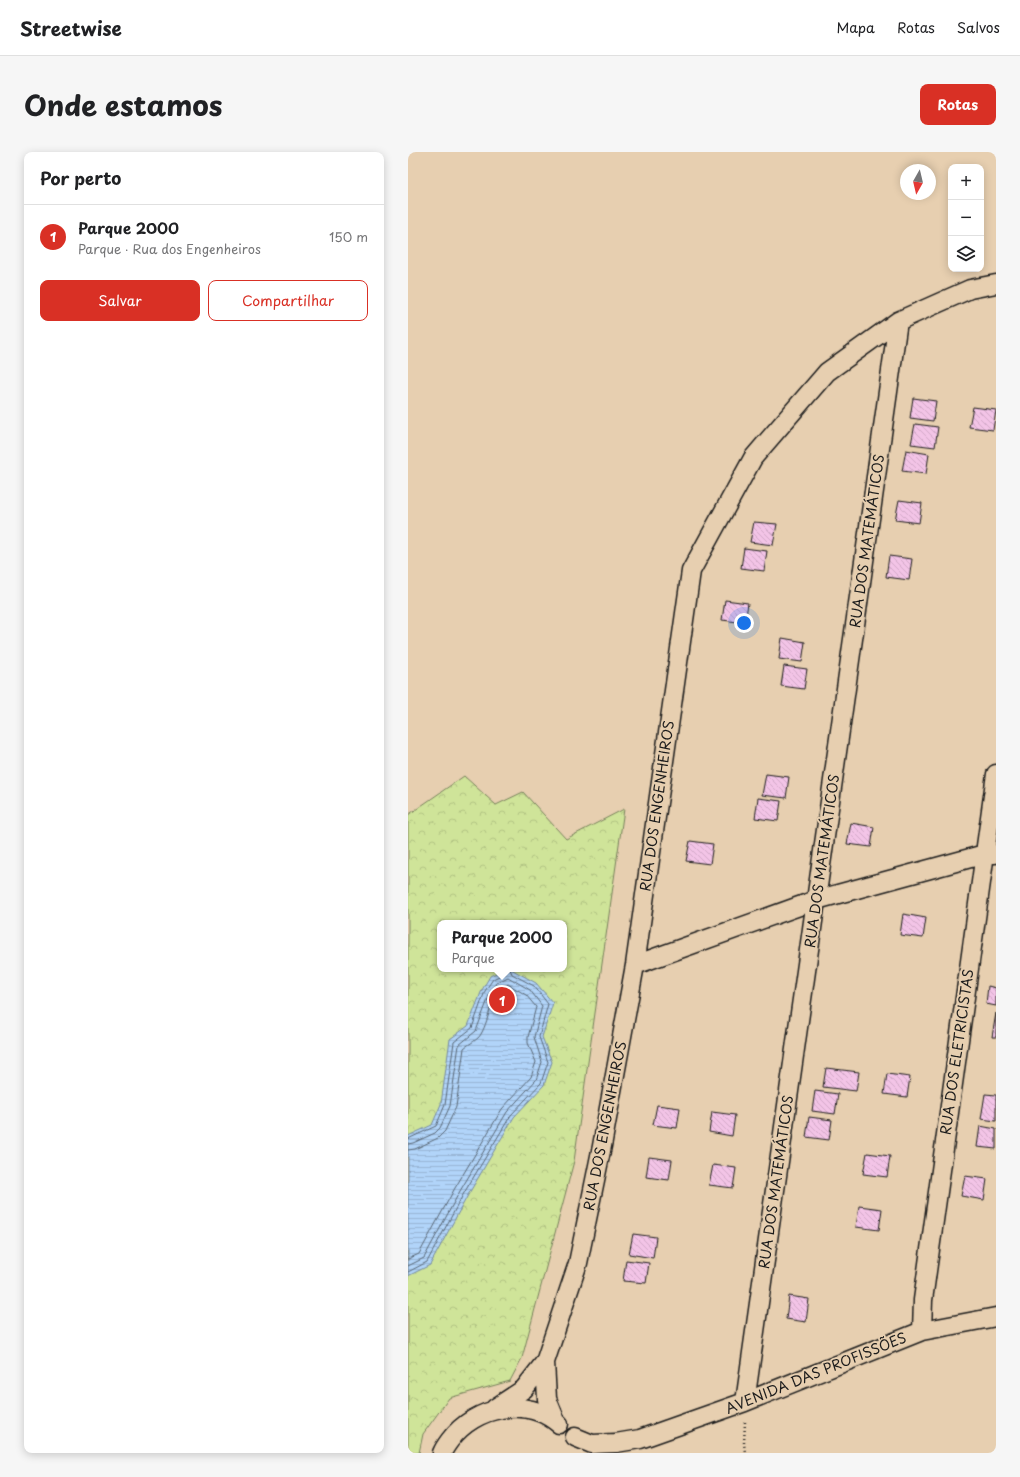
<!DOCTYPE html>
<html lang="pt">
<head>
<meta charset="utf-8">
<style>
	:root { --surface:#fff; --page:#f6f6f6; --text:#202124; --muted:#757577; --line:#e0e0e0; --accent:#d93025 }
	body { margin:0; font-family:"Playpen Sans",sans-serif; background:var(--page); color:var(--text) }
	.controls { position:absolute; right:12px; top:12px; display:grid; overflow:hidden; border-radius:8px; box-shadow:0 2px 10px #0003 }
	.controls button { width:36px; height:36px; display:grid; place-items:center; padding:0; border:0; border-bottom:1px solid var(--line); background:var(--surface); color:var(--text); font:20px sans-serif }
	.compass { position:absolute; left:492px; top:12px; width:36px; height:36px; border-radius:50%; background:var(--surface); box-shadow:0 2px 10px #0003; rotate:188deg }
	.you { position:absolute; left:336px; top:471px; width:14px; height:14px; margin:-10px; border:3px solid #fff; border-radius:50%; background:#1a73e8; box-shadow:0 0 0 6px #1a73e833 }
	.badge { display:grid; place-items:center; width:26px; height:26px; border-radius:50%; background:var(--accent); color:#fff; font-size:13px; font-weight:700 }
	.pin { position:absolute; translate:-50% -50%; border:2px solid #fff; box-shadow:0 1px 4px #0006 }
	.popup { position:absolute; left:29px; top:768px; width:130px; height:52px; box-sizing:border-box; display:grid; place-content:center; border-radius:8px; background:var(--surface); filter:drop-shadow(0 1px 3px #0005); font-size:13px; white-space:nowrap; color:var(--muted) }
	.popup b { font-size:15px; color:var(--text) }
	.popup::after { content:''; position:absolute; left:50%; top:100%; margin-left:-8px; border:8px solid transparent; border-top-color:var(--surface) }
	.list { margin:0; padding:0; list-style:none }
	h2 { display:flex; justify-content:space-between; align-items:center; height:52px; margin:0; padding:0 16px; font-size:17px }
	h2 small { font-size:13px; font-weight:400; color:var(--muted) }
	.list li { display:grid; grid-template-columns:26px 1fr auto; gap:12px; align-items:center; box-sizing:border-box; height:64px; padding:0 16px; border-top:1px solid var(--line) }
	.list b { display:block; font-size:15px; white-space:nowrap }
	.list p { margin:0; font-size:13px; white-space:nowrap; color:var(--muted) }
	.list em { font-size:13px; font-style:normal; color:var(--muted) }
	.actions { display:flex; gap:8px; padding:12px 16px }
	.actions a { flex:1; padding:9px 0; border:1px solid var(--accent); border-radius:8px; text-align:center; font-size:14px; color:var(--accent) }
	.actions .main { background:var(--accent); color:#fff }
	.icon { flex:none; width:22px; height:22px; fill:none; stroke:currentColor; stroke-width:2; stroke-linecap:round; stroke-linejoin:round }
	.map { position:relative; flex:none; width:588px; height:1301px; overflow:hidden; border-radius:8px }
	header { display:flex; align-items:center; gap:24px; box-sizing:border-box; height:56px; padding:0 20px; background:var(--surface); border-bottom:1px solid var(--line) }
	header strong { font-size:19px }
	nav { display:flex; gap:22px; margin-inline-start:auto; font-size:14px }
	.intro { display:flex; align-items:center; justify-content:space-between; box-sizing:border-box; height:96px; padding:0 24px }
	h1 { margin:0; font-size:28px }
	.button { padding:10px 18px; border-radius:8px; background:var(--accent); color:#fff; font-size:14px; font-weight:700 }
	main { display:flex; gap:24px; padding:0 24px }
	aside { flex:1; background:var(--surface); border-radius:8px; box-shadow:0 2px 10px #0003 }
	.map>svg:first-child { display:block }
	.park { fill:url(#park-crowns); stroke:#76805a; fill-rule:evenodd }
	.water { fill:url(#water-rules); stroke:#758aa1 }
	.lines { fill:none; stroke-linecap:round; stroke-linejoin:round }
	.shore { stroke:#586674; stroke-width:1 }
	.building { fill:url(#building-back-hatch); stroke:#1c1c1c }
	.minor-casing { stroke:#1c1c1c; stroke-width:21 }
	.path { stroke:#1c1c1c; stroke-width:2.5; stroke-dasharray:1 3; stroke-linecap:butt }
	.minor { stroke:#e7cfb0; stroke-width:18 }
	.labels { text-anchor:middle; stroke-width:3.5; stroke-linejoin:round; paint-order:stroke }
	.street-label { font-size:14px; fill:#1c1c1c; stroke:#e7cfb0 }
</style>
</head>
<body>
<header>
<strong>Streetwise</strong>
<nav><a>Mapa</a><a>Rotas</a><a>Salvos</a></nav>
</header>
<div class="intro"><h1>Onde estamos</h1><a class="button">Rotas</a></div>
<main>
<aside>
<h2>Por perto<small></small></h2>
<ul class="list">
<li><span class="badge">1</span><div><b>Parque 2000</b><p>Parque · Rua dos Engenheiros</p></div><em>150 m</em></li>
</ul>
<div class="actions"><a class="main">Salvar</a><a>Compartilhar</a></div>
</aside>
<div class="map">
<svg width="588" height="1301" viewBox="0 0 588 1301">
	<defs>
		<pattern id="park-crowns" width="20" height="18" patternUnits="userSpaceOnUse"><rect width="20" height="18" fill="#cfe499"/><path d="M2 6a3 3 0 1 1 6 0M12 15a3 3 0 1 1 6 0" fill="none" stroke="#b1c383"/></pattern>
		<pattern id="water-rules" width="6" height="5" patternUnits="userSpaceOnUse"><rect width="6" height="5" fill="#b1d4f9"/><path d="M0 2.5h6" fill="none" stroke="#98b5d5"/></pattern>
		<pattern id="building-back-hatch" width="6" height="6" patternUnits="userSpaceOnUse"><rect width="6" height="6" fill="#f3c4e7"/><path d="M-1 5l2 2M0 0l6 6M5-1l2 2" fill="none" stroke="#d0a8c6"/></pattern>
	</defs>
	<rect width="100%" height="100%" fill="#e7cfb0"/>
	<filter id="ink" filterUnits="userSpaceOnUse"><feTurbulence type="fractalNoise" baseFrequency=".025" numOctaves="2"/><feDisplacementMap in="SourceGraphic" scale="8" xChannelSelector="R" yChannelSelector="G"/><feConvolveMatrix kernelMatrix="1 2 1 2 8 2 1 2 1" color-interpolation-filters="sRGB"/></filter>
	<g filter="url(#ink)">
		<!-- park -->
		<path class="park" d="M56,624l32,29 27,-13 43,47 58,-30 -50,352 -52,197 -12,23 -61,17 -26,36 -4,19h-11v-638zM32,771h124v46h-124z"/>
		<!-- water -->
		<path class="water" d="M96,817h7l25,14 17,20 -11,34 10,25 -8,23 -30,32 -46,78 -38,70 -22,11v-140l24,-11 9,-21 9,-65 18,-13 14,-36 8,-14z"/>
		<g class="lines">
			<!-- shore -->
			<path class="shore" d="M0,987l28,-13 9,-21 9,-63 18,-14 13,-37 8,-12 10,-5 2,-5
				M0,992l5,-1 22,-10 5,-5 10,-22 9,-61 17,-14 14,-37 6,-11 12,-6 22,13 12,16 -8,31 8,25 -6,18 -29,32 -47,79 -36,67 -16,8
				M0,998l7,-1 23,-11 7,-7 11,-24 8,-59c6,-5 14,-8 17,-14 9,-15 10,-44 27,-50l18,11 10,12 -8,30v6l8,19 -5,15 -29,32 -47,79 -36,66 -11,5
				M0,1120l19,-10 37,-69 47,-78 30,-32 7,-21 -9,-25 9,-33 -14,-18 -22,-12 -2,-5"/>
		</g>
		<!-- building -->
		<path class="building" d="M505,246l23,3 -3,20 -23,-3z
			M565,255l23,3 -3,20 -24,-3z
			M507,272l23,3 -3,20 -24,-3z
			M498,298l23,4 -3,20 -24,-3z
			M491,348l23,3 -3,20 -24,-3z
			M346,370l23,2 -4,21 -23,-3z
			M336,396l23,3 -3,20 -23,-3z
			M481,404l23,3 -3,21 -23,-3z
			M317,448l23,3 -3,20 -23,-3z
			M374,486l23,4 -3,20 -23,-3z
			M376,514l23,3 -3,20 -23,-3z
			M358,622l23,3 -3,21 -24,-3z
			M350,646l23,3 -3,20 -23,-3z
			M443,671l23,4 -3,20 -24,-3z
			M282,689l23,3 -3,20 -24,-3z
			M495,762l23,4 -3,20 -23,-3z
			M580,834l8,2v18l-10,-2z
			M588,861v24h-4z
			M418,916l33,4 -3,19 -33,-4z
			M479,922l23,3 -3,20 -23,-3z
			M407,939l23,3 -3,20 -23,-3z
			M577,942l11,1v26l-15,-2z
			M249,953l23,3 -3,20 -24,-3z
			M304,960l23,3 -3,21 -23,-4z
			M401,965l23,3 -3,20 -23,-3z
			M572,974l16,3v20l-19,-2z
			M459,1001l23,3 -3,21 -24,-3z
			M241,1005l23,3 -3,20 -23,-3z
			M305,1013l23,3 -3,20 -24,-3z
			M557,1024l22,3 -3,21 -23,-4z
			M451,1054l23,3 -3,21 -23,-3z
			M225,1082l23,3 -3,21 -24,-4z
			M218,1108l23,3 -3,20 -23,-2z
			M381,1144l20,3 -3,23 -20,-3z"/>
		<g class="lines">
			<defs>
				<path id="minor" d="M227,813l181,-65 169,-46h10
					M514,1179l1,-31 73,-526
					M337,1250l153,-1081
					M87,1256l29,-19 21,-27
					M148,1269l-9,-22 -2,-37 33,-99 24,-117 33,-181 56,-394 62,-113 74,-86 71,-51 72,-32 26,-5
					M167,1285l17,7 24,-1 24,-4 105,-37 177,-71 74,-14
					M34,1301c2,-5 5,-9 8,-13 25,-34 77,-44 109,-16"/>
			</defs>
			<!-- minor casing -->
			<use href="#minor" class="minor-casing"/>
			<!-- path -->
			<path class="path" d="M337,1270l-1,21 1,10"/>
			<!-- minor -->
			<use href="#minor" class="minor"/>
		</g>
	</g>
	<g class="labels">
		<!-- street labels -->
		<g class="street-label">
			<text transform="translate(459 389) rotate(-82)" y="5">RUA DOS MATEMÁTICOS</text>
			<text transform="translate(249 654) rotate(-82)" y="5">RUA DOS ENGENHEIROS</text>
			<text transform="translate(414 709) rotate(-82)" y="5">RUA DOS MATEMÁTICOS</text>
			<text transform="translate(549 900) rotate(-82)" y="5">RUA DOS ELETRICISTAS</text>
			<text transform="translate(197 974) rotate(-79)" y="5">RUA DOS ENGENHEIROS</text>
			<text transform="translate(368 1030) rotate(-82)" y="5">RUA DOS MATEMÁTICOS</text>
			<text transform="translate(408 1221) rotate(-22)" y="5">AVENIDA DAS PROFISSÕES</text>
		</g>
	</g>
</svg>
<div class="controls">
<button>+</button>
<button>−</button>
<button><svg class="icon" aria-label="layers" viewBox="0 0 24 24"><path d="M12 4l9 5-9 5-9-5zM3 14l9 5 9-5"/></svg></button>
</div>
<svg class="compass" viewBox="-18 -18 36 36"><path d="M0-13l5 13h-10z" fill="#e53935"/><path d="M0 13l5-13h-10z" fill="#757577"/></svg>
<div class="you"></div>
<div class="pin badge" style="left:94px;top:848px">1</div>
<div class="popup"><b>Parque 2000</b>Parque</div>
</div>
</main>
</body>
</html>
